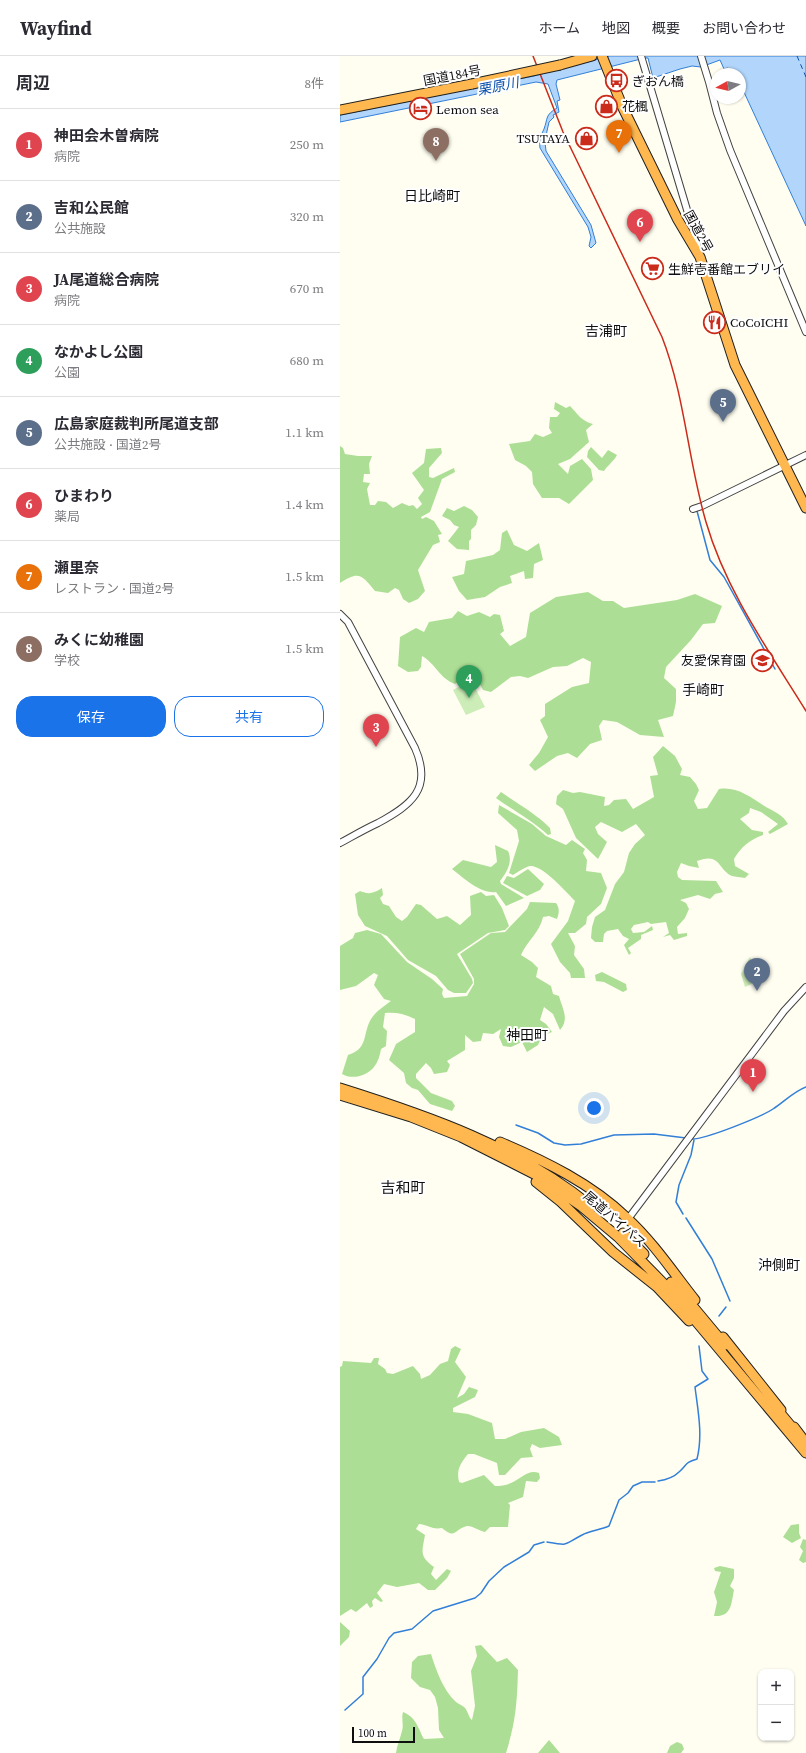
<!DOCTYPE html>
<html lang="ja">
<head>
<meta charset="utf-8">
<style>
	:root { --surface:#fff; --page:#f7f7f7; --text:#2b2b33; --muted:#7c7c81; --line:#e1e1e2; --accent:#1a73e8 }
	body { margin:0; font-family:"Source Serif 4","Noto Sans JP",serif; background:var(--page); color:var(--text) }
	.controls { position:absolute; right:12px; bottom:12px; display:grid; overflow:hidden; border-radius:8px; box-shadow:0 1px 3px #0004 }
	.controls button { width:36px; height:36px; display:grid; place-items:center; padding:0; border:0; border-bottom:1px solid var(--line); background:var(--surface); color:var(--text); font:20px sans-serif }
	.compass { position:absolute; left:370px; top:12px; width:36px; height:36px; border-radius:50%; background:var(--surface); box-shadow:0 1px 3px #0004; rotate:262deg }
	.scale { position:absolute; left:12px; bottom:10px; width:63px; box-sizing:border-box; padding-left:4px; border:2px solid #0f0f0f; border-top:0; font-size:11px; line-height:14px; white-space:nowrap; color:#0f0f0f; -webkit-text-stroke:3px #fff; paint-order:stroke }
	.you { position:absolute; left:254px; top:1052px; width:14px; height:14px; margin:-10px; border:3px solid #fff; border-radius:50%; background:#1a73e8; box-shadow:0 0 0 6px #1a73e833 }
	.badge { display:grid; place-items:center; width:26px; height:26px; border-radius:50%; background:var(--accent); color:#fff; font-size:13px; font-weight:700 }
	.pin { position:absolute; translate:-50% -33px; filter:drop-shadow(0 1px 2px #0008) }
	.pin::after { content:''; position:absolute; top:21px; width:14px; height:12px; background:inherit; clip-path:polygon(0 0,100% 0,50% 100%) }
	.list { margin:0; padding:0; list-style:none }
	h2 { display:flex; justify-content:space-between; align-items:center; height:52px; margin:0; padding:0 16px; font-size:17px }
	h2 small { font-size:13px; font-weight:400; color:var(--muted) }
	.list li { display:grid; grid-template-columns:26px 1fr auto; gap:12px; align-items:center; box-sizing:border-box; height:72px; padding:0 16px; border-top:1px solid var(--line) }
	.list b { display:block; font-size:15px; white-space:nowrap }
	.list p { margin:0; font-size:13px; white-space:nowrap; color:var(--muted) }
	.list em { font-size:13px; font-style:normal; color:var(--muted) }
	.actions { display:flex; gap:8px; padding:12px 16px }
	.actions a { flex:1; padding:9px 0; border:1px solid var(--accent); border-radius:16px; text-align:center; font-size:14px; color:var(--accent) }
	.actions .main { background:var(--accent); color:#fff }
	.map { position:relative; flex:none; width:466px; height:1697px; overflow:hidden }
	header { display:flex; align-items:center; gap:24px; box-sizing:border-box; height:56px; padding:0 20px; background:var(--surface); border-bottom:1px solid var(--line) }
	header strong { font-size:19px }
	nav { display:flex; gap:22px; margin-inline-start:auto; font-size:14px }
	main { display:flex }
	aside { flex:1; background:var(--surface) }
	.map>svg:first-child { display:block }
	.green { fill:#ccedb7 }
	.forest { fill:#acdf95 }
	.water { fill:#b1d5fb; stroke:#327fd8 }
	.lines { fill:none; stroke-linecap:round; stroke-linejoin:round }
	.stream { stroke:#327fd8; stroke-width:1.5 }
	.ferry { stroke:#0d51ac; stroke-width:1; stroke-dasharray:5 4; stroke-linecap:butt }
	.minor-casing { stroke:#424242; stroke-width:8 }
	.highway-casing { stroke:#202020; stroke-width:11 }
	.minor { stroke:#fff; stroke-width:6 }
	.highway { stroke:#ffb84f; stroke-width:9 }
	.rail { stroke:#cb2b1b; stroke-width:1.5 }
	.highway-bridge-casing { stroke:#202020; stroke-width:11; stroke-linecap:butt }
	.highway-bridge { stroke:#ffb84f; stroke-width:9 }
	.labels { text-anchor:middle; stroke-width:4; stroke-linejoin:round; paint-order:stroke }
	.street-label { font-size:13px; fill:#0f0f0f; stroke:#fff }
	.poi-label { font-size:13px; fill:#0f0f0f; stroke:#fff; text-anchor:start }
	.water-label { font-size:14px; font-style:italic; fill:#0d51ac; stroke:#fff }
	.neighbourhood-label { font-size:14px; fill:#0f0f0f; stroke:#fff }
	.quarter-label { font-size:15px; fill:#0f0f0f; stroke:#fff }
</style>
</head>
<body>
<header>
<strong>Wayfind</strong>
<nav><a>ホーム</a><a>地図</a><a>概要</a><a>お問い合わせ</a></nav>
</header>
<main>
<aside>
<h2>周辺<small>8件</small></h2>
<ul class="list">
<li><span class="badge" style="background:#e0444e">1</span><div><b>神田会木曽病院</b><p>病院</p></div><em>250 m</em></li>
<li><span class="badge" style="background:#5c6f8a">2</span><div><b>吉和公民館</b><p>公共施設</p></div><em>320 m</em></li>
<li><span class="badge" style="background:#e0444e">3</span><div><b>JA尾道総合病院</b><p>病院</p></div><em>670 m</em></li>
<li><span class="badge" style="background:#2e9e5b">4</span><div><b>なかよし公園</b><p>公園</p></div><em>680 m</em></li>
<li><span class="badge" style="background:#5c6f8a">5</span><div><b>広島家庭裁判所尾道支部</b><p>公共施設 · 国道2号</p></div><em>1.1 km</em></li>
<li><span class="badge" style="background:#e0444e">6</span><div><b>ひまわり</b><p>薬局</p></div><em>1.4 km</em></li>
<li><span class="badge" style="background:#e8710a">7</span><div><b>瀬里奈</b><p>レストラン · 国道2号</p></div><em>1.5 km</em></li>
<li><span class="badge" style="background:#8d6e63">8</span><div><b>みくに幼稚園</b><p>学校</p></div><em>1.5 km</em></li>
</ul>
<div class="actions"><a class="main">保存</a><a>共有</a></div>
</aside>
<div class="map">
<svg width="466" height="1697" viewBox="0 0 466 1697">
	<rect width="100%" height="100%" fill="#fffef1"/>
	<!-- green -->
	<path class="green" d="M129,625l3,1 13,25 -19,8 -13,-25z
		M410,901l10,23 -15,7 -4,-13z"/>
	<!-- forest -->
	<path class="forest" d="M215,346l11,6 4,-2c8,8 11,15 23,18l-7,6 3,12 -19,17 -12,5 10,10 2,-8 12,-7 9,10 2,11 -24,24 -10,-6h-17l-9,-14 -1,-12 -6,-6 -11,-6 -6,-16 21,-3 5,-7 8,3 9,-4 -3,-5 1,-11h7l3,-4 -6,-4z
		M0,390l3,2 2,6 13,2h14l-3,8 1,10h-6l-1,8 7,1 -3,6 3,16h5l3,-4 8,1 7,6 9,-5 7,3 4,-1 4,4 5,-5 -4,-6 6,-8 -12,-17 12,-10 2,-14 15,-1 1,5 -13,15v9l4,1 21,-10 1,4 -13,7 -12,33 -9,5 1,2 4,-2 8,4 8,13 -4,1 2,7 -7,3 -15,25 7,21 -7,8 -9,4 -6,-4 -4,-9 -4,-2 -7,5 -13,-2c-14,-17 -16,-20 -35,-8z
		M251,391l11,11 6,-8 9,5c-3,6 -9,10 -13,16l-5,-1 -12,-13 1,-6z
		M124,450l8,4 6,7 -2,8 -5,5v9l-2,2v9l-12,-1 -9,-8 11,-14 -5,-2 -4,-5 -8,-4 5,-8 7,3z
		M167,474l7,15 13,6 12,-8 4,17 -9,4 -1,14 -8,1 -1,-8 -14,5 2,7 -12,4 -15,10 -18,3 -8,-9 -7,-14 12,-3 2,-13 27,-6 7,-5 2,-17z
		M248,536l15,9h10l11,7 53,-8 18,-6 27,12 -7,17 -12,1 -12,16 -25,27 -2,11 12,11v13l-3,14 -15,4 6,17 -24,-2 -23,-13 -14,-2 -4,6 3,14 -12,4 -13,14 -9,-5 -11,3 -22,15 -6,-6 10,-12 9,-16 -8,-17 5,-4v-12l27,-17 17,-4 2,-21 -8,-4 -16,8 -14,1 -25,11 -8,-2 -9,1 -20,15 -8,-2 -9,-17 -19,11c-16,-6 -19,-20 -33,-28l-1,11 -3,4 -10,1 -10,-6 2,-29 16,-9 8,4 5,-10 23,-4 6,-7 9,5 12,-4 11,5 4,-3 6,1 4,16 -4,3 10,12 16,-9 4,-24 26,-16z
		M323,690l12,10 7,13 -2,6 10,2 6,7 3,6 -5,11 4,8 9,-1 12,-19c18,-3 33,9 47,18 9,5 17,8 22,17l-18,10 -2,-2 10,-8 -17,-12 -11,-4 -1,5 -9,6 12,11 11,2v3c-14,5 -22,12 -29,24l1,7 14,8 -4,4c-4,-1 -10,-1 -13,-2 -15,-7 -11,-24 -35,-15l2,7 -10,-2 -8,-3 -4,9 1,5 4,3 34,1 7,11 -8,2 -5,5 -12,-4 -18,5 6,3 3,6 -4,9 -8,9 1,7 9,-1v3l-13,4 -4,-5 -7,2 6,-4 -3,-11 -15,2 -3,-2 -14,3 -3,4 2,4 11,-1 8,-6 1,4 -12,5v4l-13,9 3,5 -2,2 -5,-10 5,-6 -6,-3 -5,-7 -11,2 -3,3 -1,8h-8l-4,-4 1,-11 3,-10 10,-7 10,-26 9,-12 5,-19 6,-9 10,-9 -9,-11 -14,8 -21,-10 -6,5 3,7 9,8 -9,17 -22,-21 -13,-29 -7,-5 1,-8 6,-6 10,3 7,-1 25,5 -1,9 5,-1 5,-5 12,-1 7,10 21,-12 -4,-21 8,-1 -5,-18z
		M161,736c17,12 35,22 49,36l1,6 -3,1c-16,-15 -34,-24 -52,-37z
		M159,749l33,19 14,12 20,9 6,-5 13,9 -2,4 4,7 -1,11 15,2 6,15 -6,16 -14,13 -1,7 -11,9h-7l7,13 -1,9 10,14 1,9h-14l-1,-5 -10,-11 -9,-18 17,-23 7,-20c-8,-8 -32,-36 -45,-35 -5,1 -12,6 -17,9l-4,-2 10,-32 -2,-11 -19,-17z
		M155,789l13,6c5,11 -1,21 -8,30l1,3 23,14 -18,8 -10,-14c-16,2 -32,-14 -44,-23l11,-9 28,7 6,-5z
		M188,813l16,15 -4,6 -13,6 -24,-13 4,-7 7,2z
		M42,832l1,7 -3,3 3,6 6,2 7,11 6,4 5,-4 9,-13 5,1 16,14 10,-3 13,9 11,-10 -1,-19 11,-4 5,4 8,-1 8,13 7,18 -4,4 -17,3 -31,21 15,25 1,4 -7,10h-12l-6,-3 -12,-14 -28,-16 -21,-24 -22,-10 -7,-11 -3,-21 5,-3c9,4 14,2 22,-3z
		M190,846l26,1c4,5 3,11 1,16l-8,-3 -6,1c-3,15 -16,24 -22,38l11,7 6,6 -2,9 15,9 2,8 6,2c3,12 11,23 1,34l-7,-16 -9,-7 -4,13 6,4 6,8 -10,4 -4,9 -11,7 -5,-10 -11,5 -8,-1 -4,-9 2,-8 -8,5 -10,-1 -2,8 -8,1 -8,-7v15l-18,11 3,4 -3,7 -13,2 -3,-6 -5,-5 -10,11v4l15,15 21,8 3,5 -3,5 -22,-7 -12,-14 -6,-2 -6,-5 -2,-10 -15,-13 7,-16 19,-12v-13c-10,-5 -19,-7 -30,-6l-2,14 4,4 -1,15 -5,3c-1,6 -3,13 -7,18 -7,9 -22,13 -32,7l6,-19c19,-6 15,-18 21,-32 4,-10 14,-16 22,-22l-7,-2 -10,-14 4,-10 -4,-2 -18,13 -16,4v-44l13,-8 2,-5 12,-3 14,4 26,28 25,17 11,10 -1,5 2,4 23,-2 7,-12v-5l-14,-25 31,-21 14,-1 22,-23z
		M262,916l24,12 1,6 -4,2 -19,-10 -8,-1 -1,-6z
		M115,1290l6,3 -6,13 11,15 -9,21 7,-4 5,-7 9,3 -3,7 -22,11v4l15,2 24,9 3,16h10l16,-7 23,-4 15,9 3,8 -22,3 -8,-4 -2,5 3,8 -12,1 -16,17h-6l-2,-12 -23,-9h-6c-7,9 -12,15 -9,28l3,1 22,-8 11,11c6,0 11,-1 16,-3 10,-4 17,-14 28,-10l1,5 -3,4 -11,-1 -3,16 -15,6 2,2 -2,22h-18l-5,5c-5,-1 -14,-7 -18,-6 -13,3 -11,14 -25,2 -9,2 -14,-3 -23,-4l-3,5 9,6c-3,17 -6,21 9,32l-3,7 5,6 11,-11 4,2 -4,7 -12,12h-7l-9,-7 -22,4 -13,-3 -7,9 6,8 -2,1 -6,-4 -3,3 1,5 -3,2 -3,-5 -11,9 -5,-3 -11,7v-249l2,-1 1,-5 28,2 3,-5h5l-1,6 7,5 2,4 6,1 20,-8 7,8 1,5 9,-4 10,-11 8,-3 3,-12z
		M459,1468v9l2,5 -9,5 -9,-6 8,-12z
		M463,1483l3,1v22l-3,1 -4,-3 4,-9 -3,-4z
		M380,1510l14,3v9l-4,8 4,4c-3,14 -2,27 -20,26l3,-14 -3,-10 7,-20 -6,-1 -1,-3z
		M0,1566l10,9 -1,6 -9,9z
		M141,1589l16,17 10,-4 11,12c-1,33 -2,51 -12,83h-110c1,-8 4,-14 6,-22 2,-6 -1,-12 1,-19 13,5 15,16 21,27l20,-1 -5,-8 -1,-22 -3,-11 -5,-7 -10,-3 -9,-9 1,-16 6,-6 13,-2c5,16 12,36 25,48 2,2 6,3 8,5 4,3 4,10 8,13l3,-14 -4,-35 6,-15 -2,-10z
		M209,1684l11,13h-22z
		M337,1686l5,2 2,5 -3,4h-14l3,-7z"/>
	<!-- water -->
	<path class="water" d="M270,0h196v170l-63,-136 -3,1v-17h-9l-3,-6 -4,1 -4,-9 -19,7 -9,-1 -12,3 -27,9 -5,-20h-3l-88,22 -1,4 4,16 -3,1 2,11 -6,3 1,2 -5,5 -2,9 -2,11 1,9 45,74 5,18 -5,5 -2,-2 2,-9 -3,-10 -48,-79c-1,-10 0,-10 4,-19 4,-11 1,-14 13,-21l-9,-24 -12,-2 -196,40v-7l194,-39z"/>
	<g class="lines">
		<!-- stream -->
		<path class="stream" d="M357,455l13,49 14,17 51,92
			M176,1069l22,8 16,10 11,2 16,-1 33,-9 40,-1 32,4
			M351,1083c13,1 70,-22 82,-30 11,-7 20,-17 33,-22
			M343,1158l-7,-12 3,-17 12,-30 3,-15
			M346,1162l26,41 18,42
			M379,1260l7,-9
			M318,1425c7,-1 15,-3 21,-9 9,-8 5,-9 18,-13 6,-24 1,-48 -2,-72l13,-8 -6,-8 -3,-25
			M207,1486c23,4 16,3 35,-7 7,-4 18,-5 27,-9l10,-26 9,-7 5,-7 9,-4h13
			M5,1654l18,-16v-17l14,-18 12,-21 5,-5 18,-4 21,-18 42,-13 6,-5 8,-12 15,-14 25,-15 5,-7 10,-3"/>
		<!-- ferry -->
		<path class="ferry" d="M457,0l9,21"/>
		<defs>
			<path id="minor" d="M301,0l58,194
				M361,0l8,26 8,31 13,37 76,182
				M353,453l9,-3 104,-51
				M0,558l8,8 67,126c18,41 -4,57 -37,75 -13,6 -25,13 -38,20
				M288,1163l156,-208 22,-24"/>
			<path id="highway" d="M262,0l21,52 55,112 22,37 35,108 71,143
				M220,9l32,-9
				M0,54l132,-26
				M0,1032c89,28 179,59 252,119
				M0,1039l71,22 50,20 75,38 45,31 37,31 51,52 137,164
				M160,1086c45,19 92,42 127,76 26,24 46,54 68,82
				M196,1126l25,20 52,50 44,35 32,34
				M283,1177l21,21
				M331,1226l19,21 35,42
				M383,1281l58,73
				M436,1352l20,24
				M454,1371l12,16"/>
		</defs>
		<!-- minor casing -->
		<use href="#minor" class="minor-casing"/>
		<!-- highway casing -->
		<use href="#highway" class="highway-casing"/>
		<!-- minor -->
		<use href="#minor" class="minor"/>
		<!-- highway -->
		<use href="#highway" class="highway"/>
		<!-- rail -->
		<path class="rail" d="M193,0l30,76 99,205c23,59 26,124 44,185 20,69 63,129 100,189"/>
		<defs>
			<path id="highway-bridge" d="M132,28l88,-19"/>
		</defs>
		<!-- highway-bridge casing -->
		<use href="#highway-bridge" class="highway-bridge-casing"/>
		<!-- highway-bridge -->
		<use href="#highway-bridge" class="highway-bridge"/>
	</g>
	<!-- icons -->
	<defs>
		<symbol id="bus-ring" viewBox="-11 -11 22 22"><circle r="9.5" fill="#fff" stroke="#cb2b1b" stroke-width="1.5"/><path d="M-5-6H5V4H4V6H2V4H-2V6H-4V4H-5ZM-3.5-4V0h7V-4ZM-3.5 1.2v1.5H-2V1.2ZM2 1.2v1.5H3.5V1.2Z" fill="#cb2b1b"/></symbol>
		<symbol id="shop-ring" viewBox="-11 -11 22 22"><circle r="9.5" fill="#fff" stroke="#cb2b1b" stroke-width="1.5"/><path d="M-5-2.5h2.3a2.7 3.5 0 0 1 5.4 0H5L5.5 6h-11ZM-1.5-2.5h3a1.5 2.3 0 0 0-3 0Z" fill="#cb2b1b"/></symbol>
		<symbol id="hotel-ring" viewBox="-11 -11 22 22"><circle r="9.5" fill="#fff" stroke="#cb2b1b" stroke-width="1.5"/><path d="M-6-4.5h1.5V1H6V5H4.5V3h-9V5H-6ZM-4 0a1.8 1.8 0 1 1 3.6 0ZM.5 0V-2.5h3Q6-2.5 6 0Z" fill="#cb2b1b"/></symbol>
		<symbol id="supermarket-ring" viewBox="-11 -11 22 22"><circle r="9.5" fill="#fff" stroke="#cb2b1b" stroke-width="1.5"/><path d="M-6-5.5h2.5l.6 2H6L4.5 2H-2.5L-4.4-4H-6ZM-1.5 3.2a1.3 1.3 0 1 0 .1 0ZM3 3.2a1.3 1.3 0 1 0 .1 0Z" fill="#cb2b1b"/></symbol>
		<symbol id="restaurant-ring" viewBox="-11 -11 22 22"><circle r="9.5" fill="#fff" stroke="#cb2b1b" stroke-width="1.5"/><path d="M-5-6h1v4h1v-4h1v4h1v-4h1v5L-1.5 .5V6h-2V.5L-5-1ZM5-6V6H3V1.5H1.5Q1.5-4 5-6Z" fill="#cb2b1b"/></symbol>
		<symbol id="school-ring" viewBox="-11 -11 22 22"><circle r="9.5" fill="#fff" stroke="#cb2b1b" stroke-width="1.5"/><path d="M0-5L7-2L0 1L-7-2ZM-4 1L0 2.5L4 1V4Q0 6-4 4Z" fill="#cb2b1b"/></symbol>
	</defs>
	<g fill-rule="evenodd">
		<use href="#bus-ring" x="264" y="12" width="25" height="25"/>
		<use href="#shop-ring" x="254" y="38" width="25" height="25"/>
		<use href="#hotel-ring" x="68" y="40" width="25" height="25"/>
		<use href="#shop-ring" x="234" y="70" width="25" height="25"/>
		<use href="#supermarket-ring" x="300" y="200" width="25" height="25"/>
		<use href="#restaurant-ring" x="362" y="254" width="25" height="25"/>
		<use href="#school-ring" x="410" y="592" width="25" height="25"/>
	</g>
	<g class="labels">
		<!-- street labels -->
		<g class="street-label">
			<text transform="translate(112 19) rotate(-11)" y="5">国道184号</text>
			<text transform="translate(359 175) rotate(61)" y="5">国道2号</text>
			<text transform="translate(275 1163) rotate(41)" y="5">尾道バイパス</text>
		</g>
		<!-- poi labels -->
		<g class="poi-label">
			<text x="292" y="30">ぎおん橋</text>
			<text x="282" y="55">花楓</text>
			<text x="96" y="58">Lemon sea</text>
			<text x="230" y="87" text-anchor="end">TSUTAYA</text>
			<text x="328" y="218">生鮮壱番館エブリイ</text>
			<text x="390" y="271">CoCoICHI</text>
			<text x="406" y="609" text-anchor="end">友愛保育園</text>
		</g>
		<!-- water labels -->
		<g class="water-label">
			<text transform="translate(158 30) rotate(-11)" y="5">栗原川</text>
		</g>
		<!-- neighbourhood labels -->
		<g class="neighbourhood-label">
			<text x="92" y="145">日比崎町</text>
			<text x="266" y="280">吉浦町</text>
			<text x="363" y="639">手崎町</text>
			<text x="187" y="984">神田町</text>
			<text x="439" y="1214">沖側町</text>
		</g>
		<!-- quarter labels -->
		<g class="quarter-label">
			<text x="63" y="1137">吉和町</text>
		</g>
	</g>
</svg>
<div class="controls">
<button>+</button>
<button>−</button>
</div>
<svg class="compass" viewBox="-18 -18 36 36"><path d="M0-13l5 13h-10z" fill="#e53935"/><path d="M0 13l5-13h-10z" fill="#7c7c81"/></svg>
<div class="scale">100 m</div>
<div class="you"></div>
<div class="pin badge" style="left:413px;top:1036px;background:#e0444e">1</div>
<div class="pin badge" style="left:417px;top:935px;background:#5c6f8a">2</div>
<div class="pin badge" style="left:36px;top:691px;background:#e0444e">3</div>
<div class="pin badge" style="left:129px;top:642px;background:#2e9e5b">4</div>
<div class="pin badge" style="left:383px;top:366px;background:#5c6f8a">5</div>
<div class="pin badge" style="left:300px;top:186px;background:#e0444e">6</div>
<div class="pin badge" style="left:279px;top:97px;background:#e8710a">7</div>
<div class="pin badge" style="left:96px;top:105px;background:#8d6e63">8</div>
</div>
</main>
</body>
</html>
